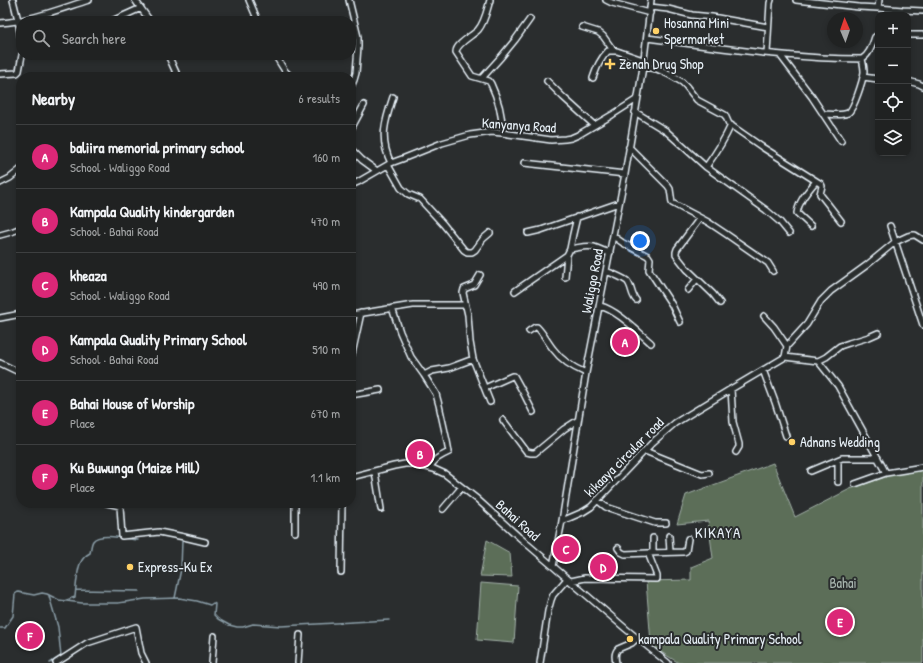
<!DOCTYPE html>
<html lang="en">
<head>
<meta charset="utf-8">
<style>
	:root { --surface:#202222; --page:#2d2f2f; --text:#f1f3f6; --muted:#a2a4a5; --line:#3d3f40; --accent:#db2777 }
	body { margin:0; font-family:"Patrick Hand",sans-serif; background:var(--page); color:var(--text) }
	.controls { position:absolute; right:12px; top:12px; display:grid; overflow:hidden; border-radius:8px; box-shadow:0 2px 6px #0003 }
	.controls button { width:36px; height:36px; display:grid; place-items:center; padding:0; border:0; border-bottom:1px solid var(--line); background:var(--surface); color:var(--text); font:20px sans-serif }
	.compass { position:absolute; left:827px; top:12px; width:36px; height:36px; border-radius:50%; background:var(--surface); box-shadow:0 2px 6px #0003; rotate:358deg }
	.you { position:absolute; left:640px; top:241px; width:14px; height:14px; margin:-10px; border:3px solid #fff; border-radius:50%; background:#1a73e8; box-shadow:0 0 0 6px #1a73e833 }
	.badge { display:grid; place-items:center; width:26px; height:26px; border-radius:50%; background:var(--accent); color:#fff; font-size:13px; font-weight:700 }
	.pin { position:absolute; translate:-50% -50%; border:2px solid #fff; box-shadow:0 1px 4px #0006 }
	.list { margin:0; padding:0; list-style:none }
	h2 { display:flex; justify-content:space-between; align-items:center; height:52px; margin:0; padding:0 16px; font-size:17px }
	h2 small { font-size:13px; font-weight:400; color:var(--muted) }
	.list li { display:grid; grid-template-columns:26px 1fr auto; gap:12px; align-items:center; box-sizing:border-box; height:64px; padding:0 16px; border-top:1px solid var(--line) }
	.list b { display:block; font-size:15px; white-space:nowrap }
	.list p { margin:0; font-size:13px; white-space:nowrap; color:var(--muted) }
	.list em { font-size:13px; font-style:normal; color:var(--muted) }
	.icon { flex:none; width:22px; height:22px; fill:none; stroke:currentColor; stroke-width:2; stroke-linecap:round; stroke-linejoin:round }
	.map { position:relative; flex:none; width:923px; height:663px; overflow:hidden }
	.search { position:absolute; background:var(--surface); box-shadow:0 2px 6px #0003; left:16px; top:16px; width:340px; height:44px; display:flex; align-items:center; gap:10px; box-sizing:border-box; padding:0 14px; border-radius:16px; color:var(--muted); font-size:15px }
	.panel { position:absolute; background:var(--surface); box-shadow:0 2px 6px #0003; left:16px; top:72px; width:340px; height:436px; border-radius:16px }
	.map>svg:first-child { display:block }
	.green { fill:#5c6e58; stroke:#a2b0a8 }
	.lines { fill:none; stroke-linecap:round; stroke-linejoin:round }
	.stream { stroke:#8b9ea8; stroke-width:1.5 }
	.minor-casing { stroke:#e8f1f8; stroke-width:8 }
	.minor { stroke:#2a2d2e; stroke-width:5 }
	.poi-dot { fill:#ffd166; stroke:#2a2d2e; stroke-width:1.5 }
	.labels { text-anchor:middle; stroke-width:4; stroke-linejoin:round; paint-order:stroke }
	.poi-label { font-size:14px; fill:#e8f1f8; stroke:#2a2d2e; text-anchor:start }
	.street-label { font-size:14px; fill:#e8f1f8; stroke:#2a2d2e }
	.park-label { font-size:14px; fill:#a9b6b0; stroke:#2a2d2e }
	.neighbourhood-label { font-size:15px; letter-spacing:1px; fill:#e8f1f8; stroke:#2a2d2e }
</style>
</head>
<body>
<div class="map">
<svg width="923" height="663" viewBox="0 0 923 663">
	<rect width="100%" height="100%" fill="#2a2d2e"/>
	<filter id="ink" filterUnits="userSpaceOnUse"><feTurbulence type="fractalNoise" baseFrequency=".025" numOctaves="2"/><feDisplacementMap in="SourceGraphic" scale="8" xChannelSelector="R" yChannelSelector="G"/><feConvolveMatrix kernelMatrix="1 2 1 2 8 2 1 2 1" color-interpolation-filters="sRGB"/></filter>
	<g filter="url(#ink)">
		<!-- green -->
		<path class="green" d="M773,463l22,54 55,-28 41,-14 32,-5v193h-244l-18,-11 -10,-9 -5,-62 45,-1v-13l22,-9 -5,-37 -31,3 9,-29z
			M487,540l23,13 2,24 -32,-1z
			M481,583l37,3 -4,57 -37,-3z"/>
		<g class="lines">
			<!-- stream -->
			<path class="stream" d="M76,590l63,1
				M49,596l9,31 3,29 -11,7
				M175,598l6,-29 1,-28
				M64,601l11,-4c1,-9 2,-29 6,-35 2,-4 5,-7 9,-9 1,-4 1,-9 3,-12 6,-9 35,-2 45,-1
				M0,628h5l8,-12 2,-22 3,-2 16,3 8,-2 5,1 12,6 23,3h36l27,-4 34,-1 18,3 13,4 3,-2 2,1 -1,11 4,4 11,6 8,2h6l10,-3 28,2 108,-6"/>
			<defs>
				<path id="minor" d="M13,0l5,20 3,18
					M135,0l15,21
					M249,0l9,21
					M349,0l9,37v9l-2,27 -2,7 -3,7
					M490,0c-3,10 -5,22 -12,30 -6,6 -22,14 -22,22l16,24 17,5 2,3c7,15 12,31 11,49
					M606,0l6,3 38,10
					M796,0l63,7 19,1 1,-8
					M650,7l18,2 24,6 20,2 56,10
					M878,8l25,2 20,1
					M112,21l29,-13
					M0,23c30,-2 60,-14 89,-23
					M582,27l16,5 5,4 10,14
					M908,35h15
					M647,38c71,9 143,21 215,21 8,-5 10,-14 13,-22l3,-2
					M767,53l3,-50 1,-3
					M168,55l10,22
					M275,55l10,16 6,6
					M780,55l32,42 29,44
					M643,67l14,2 11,5 14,8 4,4 11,14 28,15 4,9 33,23 59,37 1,2 -2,8 21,27
					M0,74l17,-1 2,-2 3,-16
					M863,77l15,2
					M482,78l19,-21 14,-17 15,-21
					M593,78c4,-11 7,-19 15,-27h9l26,9
					M547,81l16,16 31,28
					M908,81l11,3 4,2
					M635,112l31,19 40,36 60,43 14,12 9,11
					M823,114c7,0 18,2 25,-1 6,-4 15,-33 16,-41 0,-4 -1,-9 -2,-13
					M351,129l13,-24
					M629,147l39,39 2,3 2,14 36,19 18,12 42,29 5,8
					M351,149l11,11 15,11
					M391,163c-12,-24 -6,-42 2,-66
					M524,163l101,11
					M388,165l13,23 7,6 12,5 23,25 21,26 3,2h5l3,-2 8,-11 7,-6
					M706,167c10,-14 18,-26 25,-42
					M0,183l10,-5 11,-9
					M351,185l7,-3 33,-19 11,-4 40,-16 28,-8 22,-3 10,1 49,7 14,-1 6,-1 7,-3 34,-20 25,-16
					M700,218l-23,31 -1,3v3l11,14 26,25 7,9
					M811,226l-14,-13c2,-13 12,-23 19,-32
					M890,226l33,99
					M528,233l13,-3 78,-27
					M0,235l11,-3 10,-4
					M613,236l10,7 25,13 2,3 -1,11 23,35 8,17
					M570,249c8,-1 16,-4 24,-2 5,2 10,4 16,6
					M606,271c5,2 17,7 21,10 5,5 4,14 9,19
					M480,275l-6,10 -10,4 -1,4 5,22 2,27 3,17 17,43
					M565,277l2,-22
					M688,290l9,-11
					M515,291l52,-36 3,-6 3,-15 4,-17
					M600,306c17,4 37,25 51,37
					M392,308l8,24 11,25 13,18 12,19 3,11 8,36 2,11c-8,4 -16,7 -19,16
					M351,315l62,-10h52
					M764,316l10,11 13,19
					M0,318l21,-4
					M529,331l6,-4h2c7,7 11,16 17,23 8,11 20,18 32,23
					M352,354l9,-41
					M785,357l2,-11 20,-22 14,-23 10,-10 36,-26 28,-23 13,-6 5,-1h2l8,5
					M785,357l33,4 20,25 48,87
					M818,361l8,-4 14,-11 9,-3 20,-6 9,-4
					M0,363l21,10
					M763,370l12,32 11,34
					M424,375l8,-4 17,-3 24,-9
					M485,388l27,-12h2l10,18 9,18
					M731,389l2,33 6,22v3l-3,5
					M351,395l29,-5
					M503,420l24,32 4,1h4l29,-24 14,-9
					M645,451l57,23 7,-1
					M811,471l31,-13h36
					M375,472l6,37
					M351,477l43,-11 11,-2h9l20,5 11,5 32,25 42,38 107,92 42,34
					M838,482v-22
					M855,484l31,-11 37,-6
					M597,500l9,7 49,16h11
					M107,503l13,3 2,30 37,-4 25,5 21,5
					M443,509l18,-21
					M562,521l21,-9 8,-5 62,-65 22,-19 56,-34 54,-32
					M295,532v-29
					M669,536l1,16
					M648,553l36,-1 2,-1 2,-12
					M653,553v-15
					M553,566l9,-45 24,-148 39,-199 18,-107 8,-67
					M341,572l1,-69
					M571,581l14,-3 72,1v-3l-9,-23 -23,1 -4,-2 -3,-4
					M56,663l31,-20 49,-16 5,26 5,10
					M212,663l2,-27
					M298,663l2,-28
					M540,663l8,-52 3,-11 2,-5 14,-16
					M616,663c-1,-5 -2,-10 2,-14l14,-6 5,-5"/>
			</defs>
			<!-- minor casing -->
			<use href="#minor" class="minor-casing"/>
			<!-- minor -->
			<use href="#minor" class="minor"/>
		</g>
	</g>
	<!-- markers -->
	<g class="poi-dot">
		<circle cx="656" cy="31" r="4"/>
		<path d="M608 58h4v4h4v4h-4v4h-4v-4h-4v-4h4z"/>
		<circle cx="792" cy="442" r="4"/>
		<circle cx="130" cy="567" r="4"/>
		<circle cx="630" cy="639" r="4"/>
	</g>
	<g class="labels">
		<!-- poi labels -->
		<g class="poi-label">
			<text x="664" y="28">Hosanna Mini<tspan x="664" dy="16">Spermarket</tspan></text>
			<text x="619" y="69">Zenah Drug Shop</text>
			<text x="800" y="447">Adnans Wedding</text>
			<text x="138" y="572">Express-Ku Ex</text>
			<text x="638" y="644">kampala Quality Primary School</text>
		</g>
		<!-- street labels -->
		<g class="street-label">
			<text transform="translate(519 125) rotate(4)" y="5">Kanyanya Road</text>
			<text transform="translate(592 281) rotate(-79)" y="5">Waliggo Road</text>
			<text transform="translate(624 457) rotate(-45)" y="5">kikaaya circular road</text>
			<text transform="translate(518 520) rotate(42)" y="5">Bahai Road</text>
		</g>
		<!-- park labels -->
		<g class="park-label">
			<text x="843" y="588">Bahai</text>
		</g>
		<!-- neighbourhood labels -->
		<g class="neighbourhood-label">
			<text x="718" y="538">KIKAYA</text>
		</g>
	</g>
</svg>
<div class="controls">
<button>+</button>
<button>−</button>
<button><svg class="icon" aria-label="locate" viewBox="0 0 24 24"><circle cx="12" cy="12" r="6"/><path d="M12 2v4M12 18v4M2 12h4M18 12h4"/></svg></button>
<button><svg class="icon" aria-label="layers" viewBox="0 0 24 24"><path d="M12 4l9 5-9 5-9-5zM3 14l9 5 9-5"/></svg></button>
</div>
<svg class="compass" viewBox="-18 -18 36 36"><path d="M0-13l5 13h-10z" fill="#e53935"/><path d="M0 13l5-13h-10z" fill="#a2a4a5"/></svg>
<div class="you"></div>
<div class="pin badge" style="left:625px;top:342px">A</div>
<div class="pin badge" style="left:420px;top:454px">B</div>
<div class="pin badge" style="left:566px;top:549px">C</div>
<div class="pin badge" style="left:603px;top:567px">D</div>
<div class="pin badge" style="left:840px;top:622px">E</div>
<div class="pin badge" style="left:30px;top:636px">F</div>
<div class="search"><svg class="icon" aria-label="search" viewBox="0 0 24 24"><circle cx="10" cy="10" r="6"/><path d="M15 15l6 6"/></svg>Search here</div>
<section class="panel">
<h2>Nearby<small>6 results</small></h2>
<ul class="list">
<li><span class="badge">A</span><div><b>baliira memorial primary school</b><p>School · Waliggo Road</p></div><em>160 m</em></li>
<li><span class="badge">B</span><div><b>Kampala Quality kindergarden</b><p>School · Bahai Road</p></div><em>470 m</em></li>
<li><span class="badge">C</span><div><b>kheaza</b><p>School · Waliggo Road</p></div><em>490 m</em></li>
<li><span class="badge">D</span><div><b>Kampala Quality Primary School</b><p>School · Bahai Road</p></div><em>510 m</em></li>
<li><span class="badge">E</span><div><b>Bahai House of Worship</b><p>Place</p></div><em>670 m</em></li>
<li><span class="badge">F</span><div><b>Ku Buwunga (Maize Mill)</b><p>Place</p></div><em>1.1 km</em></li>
</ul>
</section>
</div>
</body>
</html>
